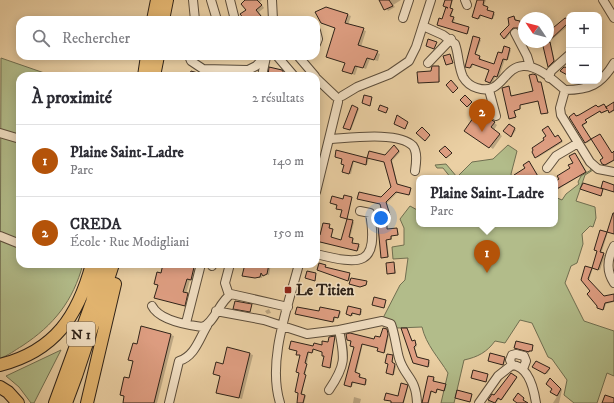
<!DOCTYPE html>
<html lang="fr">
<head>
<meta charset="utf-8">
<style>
	:root { --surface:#fff; --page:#f2f2f3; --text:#2b2b33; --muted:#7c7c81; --line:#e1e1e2; --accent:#b45309 }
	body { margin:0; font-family:"IM FELL DW Pica",serif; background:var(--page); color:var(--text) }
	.controls { position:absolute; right:12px; top:12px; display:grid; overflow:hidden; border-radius:8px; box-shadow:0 2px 10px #0003 }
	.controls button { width:36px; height:36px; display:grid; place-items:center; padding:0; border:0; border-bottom:1px solid var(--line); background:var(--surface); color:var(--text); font:20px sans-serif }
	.compass { position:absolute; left:518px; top:12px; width:36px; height:36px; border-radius:50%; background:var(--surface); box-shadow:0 2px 10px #0003; rotate:305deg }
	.you { position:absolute; left:381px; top:218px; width:14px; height:14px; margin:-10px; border:3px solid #fff; border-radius:50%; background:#1a73e8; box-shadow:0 0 0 6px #1a73e833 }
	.badge { display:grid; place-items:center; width:26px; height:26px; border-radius:50%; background:var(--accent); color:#fff; font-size:13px; font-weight:700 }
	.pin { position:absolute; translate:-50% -33px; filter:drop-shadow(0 1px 2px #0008) }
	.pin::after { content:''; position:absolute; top:21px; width:14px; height:12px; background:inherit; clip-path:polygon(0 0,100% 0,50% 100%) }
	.popup { position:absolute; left:416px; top:175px; width:142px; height:52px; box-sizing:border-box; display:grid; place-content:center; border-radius:8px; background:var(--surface); filter:drop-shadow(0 1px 3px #0005); font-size:13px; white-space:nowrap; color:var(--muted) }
	.popup b { font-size:15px; color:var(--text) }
	.popup::after { content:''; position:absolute; left:50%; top:100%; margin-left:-8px; border:8px solid transparent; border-top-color:var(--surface) }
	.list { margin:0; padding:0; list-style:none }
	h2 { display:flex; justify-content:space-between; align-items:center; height:52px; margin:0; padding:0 16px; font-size:17px }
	h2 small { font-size:13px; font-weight:400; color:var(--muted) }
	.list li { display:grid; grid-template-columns:26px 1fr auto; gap:12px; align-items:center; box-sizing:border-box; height:72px; padding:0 16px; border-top:1px solid var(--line) }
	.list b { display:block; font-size:15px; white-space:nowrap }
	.list p { margin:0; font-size:13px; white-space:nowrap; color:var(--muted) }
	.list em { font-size:13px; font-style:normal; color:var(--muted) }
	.icon { flex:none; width:22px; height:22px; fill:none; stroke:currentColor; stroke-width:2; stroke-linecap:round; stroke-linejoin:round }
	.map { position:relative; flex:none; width:614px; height:403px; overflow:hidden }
	.search { position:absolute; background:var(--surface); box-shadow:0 2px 10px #0003; left:16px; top:16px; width:304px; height:44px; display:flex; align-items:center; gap:10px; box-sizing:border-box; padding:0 14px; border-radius:12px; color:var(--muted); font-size:15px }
	.panel { position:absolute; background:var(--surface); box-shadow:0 2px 10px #0003; left:16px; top:72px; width:304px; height:196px; border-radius:12px }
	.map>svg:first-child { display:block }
	.green { fill:#b2bc8a; stroke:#706f51 }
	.shadow { fill:#0003 }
	.building { fill:#e09f83; stroke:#2e2218 }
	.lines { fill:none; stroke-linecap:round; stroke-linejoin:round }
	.minor-casing { stroke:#5d4e3b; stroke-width:10 }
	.highway-casing { stroke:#2e2218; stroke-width:14 }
	.minor { stroke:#f2e0c4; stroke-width:8 }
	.highway { stroke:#e6b872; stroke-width:12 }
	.poi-dot { fill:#8f2418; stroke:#f2e0c4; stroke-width:1.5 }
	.labels { text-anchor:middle; stroke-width:3; stroke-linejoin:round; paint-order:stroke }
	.shield { fill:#f2e0c4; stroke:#695b4c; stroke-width:1 }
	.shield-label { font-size:14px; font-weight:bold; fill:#2e2218 }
	.poi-label { font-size:15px; font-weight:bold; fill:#2e2218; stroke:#f2e0c4; text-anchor:start }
</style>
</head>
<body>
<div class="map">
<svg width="614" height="403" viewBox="0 0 614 403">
	<rect width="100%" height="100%" fill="#ebd0a4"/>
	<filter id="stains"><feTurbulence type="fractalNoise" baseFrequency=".005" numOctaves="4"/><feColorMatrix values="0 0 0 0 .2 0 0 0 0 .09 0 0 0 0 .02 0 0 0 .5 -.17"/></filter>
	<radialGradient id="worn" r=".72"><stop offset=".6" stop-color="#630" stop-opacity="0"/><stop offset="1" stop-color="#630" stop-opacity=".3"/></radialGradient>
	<!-- green -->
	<path class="green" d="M1,58l52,18h-33v188h63c-10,37 -29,61 -61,82 -7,4 -14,10 -22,12z
		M508,145l9,6 -6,23 1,4h-61l-8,-10h-6l-2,-3 11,-1 11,13 15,-15 21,-3z
		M590,167l3,3 -8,5 -9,26 19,6 1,11 -3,9 -3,-1 -8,8 1,10 -6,19 -6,3 -6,17 19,38 30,10v45l-7,-3 -10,30h-23l-10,-8 3,-15 -15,-21 -4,-2 -16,-34 -12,-3 -15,23 -10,-2c-8,11 -17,16 -31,19l-10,43h-13l7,-30c-9,-15 -22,-28 -26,-46l-25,1 -5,-8 -9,-2 17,-33 5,-5 3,-22 -15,1 -1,-12 12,-2v-17l-4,-9 10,-13 9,5v13h136v-27l7,3 4,-6 13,-10 -1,-2 3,-6 10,-6z
		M61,350l-27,53h-3l-12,-16 -13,-11z"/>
	<!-- shadow -->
	<path class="shadow" d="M247,0h15l-2,2 4,6 -5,4 4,6 -2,2h-14z
		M380,0h21l-8,5 2,2 -7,4z
		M446,0h7l-3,9 3,2 -2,6 4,2 -2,5 16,5 -1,5 -29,-9 4,-5 4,-13z
		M478,0h8l-2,6 4,2v3l7,3 -2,5 -12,-4 -1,4 -7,-2z
		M326,8l22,7 3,1 -3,9 18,6 -5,16 19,7 -2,7 -8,-2 -4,10 -8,-3 -3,9 -11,-4 2,-8 -10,-35 -15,-6z
		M514,17l10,10v6l-5,-5h-5l-8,11 -5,-5 9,-9z
		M569,20v5l-19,16 5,21 -6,4 -6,-24h5v-9z
		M474,37l7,3 -6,16 6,2 -1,2 15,5 9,-18 7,3 -3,10 -3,-1 -6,18 -3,-1 -4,7 -5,-3 3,-11 -17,-5 -1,4 -4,-1z
		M438,67l2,15h-21l13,-10z
		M533,75l4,2 1,6 4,1 6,29 -6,1 -2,-13 -20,4 1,4 -6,2 1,7 -5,1 -2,-32 3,10 22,-5z
		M614,103v8l-3,2 -2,-3 -6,3 -2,-2 -16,9 2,3 -4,3 8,14 9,-5 12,18h2v8l-7,4 -3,-1v-5l-11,-20 -6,4 -1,-1 -12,-28 3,3 27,-12 2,3z
		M353,107l6,2 -8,21 -6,-2z
		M482,114l15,11 -3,5 8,6 -9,13 -27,-19z
		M510,125l6,5 -4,6 -7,-5z
		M548,127l8,11 2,-2 5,6 -26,16 10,-21z
		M396,147l4,5 -8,9 6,25 13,4 -1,5 -12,-3 -11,11 3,12 -5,2 -3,-19 10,-11 -7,-25 -16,-4 -2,7 -13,-4 -3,13 -6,-2v-7l-2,-6 -6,-7 31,7 2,-7 16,4z
		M576,155l11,17 -32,19v-8l16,-14z
		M351,198l-4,22 7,2 -4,16 4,1 -2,5 8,2 -2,5 -42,-10 14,-16v4l3,1 -2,9 11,2 6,-23 -6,-1 1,-7 -12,-7z
		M614,213v20l-6,-1 -7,22 4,1 -5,15 -7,-2 -4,12 15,17 10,-2v7l-8,2 -2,6 -5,-2 -8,-17 -9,-12 4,-12 7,2 6,-18 2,-20 7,2z
		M387,226l1,4h10l1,5 -7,1v4h-5l2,17 -6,1z
		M394,263l2,11h-8z
		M164,264h30l-1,4 4,2 -3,11 -4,-1 -4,14 5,2 -3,11 -32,-10 2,-11 -3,-2 6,-10z
		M241,264h30l-2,11 -6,-1 -1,4h-4l-13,-2v-9z
		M326,266v2l24,6v5l17,3v3l-5,2 -11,-2v-4l-32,-11z
		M349,307l13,4 -1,4 -8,-2v3l-5,-1z
		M269,309l2,4 -4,1 -2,-3z
		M320,312h21l-2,6 -3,-1 -2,5 -37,-8z
		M142,327l32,9 -17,67h-33l10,-41 -4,-2 8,-15z
		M384,329l4,1 1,5 -4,18 -7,-2 1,-4 -16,-4 -7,31 5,1 -1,3 7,2 -1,5 -12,-3 -2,4 -6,-2 9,-37 -4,-1 1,-5 -4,-2 -1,-4 28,5 1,-3 5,1z
		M407,329l6,13h3l1,4 -2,2 3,11 12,3 -1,5 -14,-3z
		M334,337l-3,31 -7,-2 1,-10 -2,-4 -9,-3 -1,4 -4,-1 -7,43 4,1 -2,7h-6l3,-48h-2l29,-12z
		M250,354l3,1 -11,44 -25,-7 8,-14 -11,-4 10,-9z
		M392,356l1,7 3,3 -2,9 -6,-1z
		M505,358l-1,7 -13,-4z
		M536,362l14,7 -3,5 -14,-7z
		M511,374l6,4 -15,22 -2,-2 -4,5h-9l5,-8 2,2z
		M428,377l7,2 -1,3 12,4 -1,5 -7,-2 -1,3 -5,-1 -3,12h-7z
		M552,380l10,10 -3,13h-6l5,-8 -6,-4 2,-2z
		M402,384l6,3 -4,16h-12v-2l-6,-1 13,-3z
		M354,397l7,2 -1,4h-7z"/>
	<!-- building -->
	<path class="building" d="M245,0h12l5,5 -6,5 5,6 -4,4h-12l-5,-6 6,-4 -5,-6z
		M379,0h10l4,6 -9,4z
		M445,0h7l-2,8 3,1 -3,7 4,1 -2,5 17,5 -2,7 -30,-9 2,-7 3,1 4,-12 2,1 -5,-2z
		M477,0h7l-1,5 5,2 -1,3 7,2 -2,7 -12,-4 -2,4 -6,-2z
		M326,7l22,7 -3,9 19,5 -6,17 20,6 -4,9 -7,-2 -4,10 -8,-2 -3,8 -10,-3 3,-8 -19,-6 9,-29 -14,-5 -6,-11z
		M514,16l1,4 5,1v2l4,3v7l-6,-5h-5l-9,11 -4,-5 9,-9 -1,-7z
		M565,18l4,1v6l-2,-1 -19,18v-10z
		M473,36l7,2 -5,16 5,2 -1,3 15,5 4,-12 4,1 2,-7 6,2 -3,12 -4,-1 -6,18 -3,-1 -4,7 -5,-2 4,-11 -17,-6 -2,4 -5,-1z
		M428,39l9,3 -3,7 -8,-3z
		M542,42h8l4,19 -6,6z
		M450,54l3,9 -7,2 -3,-9z
		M432,66h7v16l-21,1 -1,-11 14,-1z
		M269,67l13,3 2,3v3h-16z
		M564,67l5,1v8l-9,-5z
		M191,71l14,4v1h-16z
		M533,74l3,1 2,7h3l7,31 -7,1 -3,-13 -18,4v4l-6,2 2,6 -7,2 -7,-31 7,-2 2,10 22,-5 -4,-16z
		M451,80l7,8 -5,5 -7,-8z
		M364,95l8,2 -2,9 -8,-3z
		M465,95l7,7 -5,5 -7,-7z
		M614,102v8l-2,1 -3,2 -1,-3 -7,3 -1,-2 -15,9 2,2 -5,3 9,14 -6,4 -16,-26 5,-4 2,3 3,-1 17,-10 2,2 6,-3 3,5 -1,-2z
		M352,105l6,3 -8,22 -7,-2z
		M380,105l8,3 -2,5 -8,-3z
		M478,111l17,11 -4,5 9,7 -11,14 -25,-17z
		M397,115l11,7 -3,7 -11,-5z
		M509,124l6,4 -4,9 -8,-6z
		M548,126l7,11 3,-2 4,6 -27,17 -3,-6 1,-2 -1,-2 12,-8 -1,-2 3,-2 -4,-6z
		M422,127l8,8 -5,6 -9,-8z
		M600,134l12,19 2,-2v9l-9,5 -3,-1 -2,-4 3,-2 -12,-19z
		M394,145l5,6 -8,9 6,24 14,4 -2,7 -13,-3 -10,10 4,13 -7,1 -3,-12 -23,-5 2,-7 22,5 10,-10 -7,-25 -17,-4 2,-7 16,4z
		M445,146l7,7 -6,5 -7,-7z
		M336,150l31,8 -1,7 -13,-4 -4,13 -7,-2 2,-7 -3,-1 1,-5 -7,-2z
		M575,153l11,19 -31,18v-8l4,-3 -2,-3 13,-8 -2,-3 5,-2 -4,-7z
		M529,161l10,17h-23l-2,-3 11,-7 -2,-3z
		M603,181l11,4v7l-13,-4z
		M583,183l20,6 -2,7 -21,-7z
		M344,195l8,2 -5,22 -7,-2 2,-7 -6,-1 1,-4 -7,-2 2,-7 11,3z
		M613,213h1v21l-7,-2z
		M347,219l6,1 -4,17 4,1 -1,5 7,1 -2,7 -41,-10v-7l4,1 3,-12 7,1 -1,4 4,1 -2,8 10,3z
		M387,225v4l10,-1 1,7 -7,1v3l-5,1 2,17 -7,1 -3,-32z
		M600,230l7,2 -7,20 4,1 -6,17 -6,-2 5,-17 -3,-1z
		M394,262l1,11 -8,1 -1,-11z
		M319,263l7,2 -1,2 25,6 -2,8 -31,-11z
		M163,264h27v2l4,1 -3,13 -4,-1 -4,13 5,1 -3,13 -31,-8 4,-13 -4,-1 3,-12 4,1z
		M245,264h24l-2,10 -4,2 -2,-3 -1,4 -5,1 -13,-2z
		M585,266l7,2 -4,11 16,17 10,-2v7l-9,2 -2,7 -6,-2v-2l-10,-12 3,-3 -9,-11z
		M307,271l9,2 -1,8 -10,-3z
		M351,278l16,3 -1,4 -6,2 -11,-3z
		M374,297l12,3 -2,8 -12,-3z
		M235,301l17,3 -2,8 -17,-3z
		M348,306l13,3 -1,6 -8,-2 -1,3 -5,-2z
		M297,307l22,4 1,-4 20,4 -2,7 -4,-1 -1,5 -38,-8z
		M141,326l30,8 -17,69h-31l1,-7 -4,-1 4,-18 5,1 4,-17 -5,-1 5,-17 4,1z
		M383,328l4,1 1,5 -4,19 -7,-2 1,-3 -16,-4 -7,28 5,2 -1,3 7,2 -1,6 -13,-3 -1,5 -7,-2 10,-38 -4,-1 1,-5 -4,-1 -1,-6 4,-1 24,6 1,-3 5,1z
		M401,328h6l5,13 3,-1 1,5 -2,2 3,10 12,3 -1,7 -15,-4z
		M335,336l-5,32 -8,-2 2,-10h-2v-4l-9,-3 -1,4 -4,-1 -3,11 2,1 -3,10 2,1 -5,19 4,1 -2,8h-6l1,-10 -3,-1 4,-19 -3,-1 4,-17h-4l1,-4 -8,-2 2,-8 22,5 1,-3 8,2v-4l6,1 1,-5z
		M516,341l17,4 -1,6h-3v1l-15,-4z
		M227,347l23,6 -11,45 -23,-5 4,-17 -7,-2 3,-12 7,2z
		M490,353l15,4 -2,8 -15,-4z
		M387,354l6,1 -1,7 3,2 -2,11 -7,-2 2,-9 -3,-1z
		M536,361l14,7 -5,6 -13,-7z
		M473,370l15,4 -2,8 -15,-4z
		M511,373l6,4 -16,23 -3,-2 -3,5 -7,-3 4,-6 2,1z
		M428,376l6,1 -1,4 13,3 -2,7 -7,-2 -1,4 -5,-2 -3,12h-6z
		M550,378l11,11 -4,7 -7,-4 2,-3 -6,-5z
		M401,383l7,2 -5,18h-12v-2l-7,-1 2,-7 12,3z
		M457,390l15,4 -2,8 -15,-4z
		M518,393l6,5 -1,2 5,3h-11l-4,-3z
		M605,395l9,3v5h-12z"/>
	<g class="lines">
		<defs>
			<path id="minor" d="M193,0l2,20
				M211,0l6,20
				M230,0l5,20
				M272,0l1,20
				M465,0l2,5
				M603,0l11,18
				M403,18l6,-18
				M423,26l20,9 12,9c4,11 3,22 8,33 3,5 7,9 14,11 25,8 26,-21 46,-22 15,-1 31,15 42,24
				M316,31l2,8 -2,5
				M515,33l12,23 3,10
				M189,56l2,5 12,8 45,1 8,-4 10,-10
				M277,56l17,20
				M298,56l17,20
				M428,63l23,-24
				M262,76l4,-19
				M316,78l19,18
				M549,78l2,-7 18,-16
				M489,90l7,26
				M565,90l-5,18 1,7 29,47 8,7 16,3
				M565,90c24,0 36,-5 49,-27
				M342,96l15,-9 33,-13 19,-13 7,-14 15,-47
				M0,133l20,6
				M330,139c19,-1 69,-8 83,7 5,7 3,18 2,25
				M547,168l9,-12 22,-13
				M316,192l22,-90
				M0,236l20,8
				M614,246c-7,13 -8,25 0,37
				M316,254c45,11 63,13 54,-41l-10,-2
				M212,266l1,-2
				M229,295l-4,-12 5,-19
				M152,306c7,14 35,19 50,21 12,-3 17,-25 29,-33l57,13
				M216,311l48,9 43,14 32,-4 43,-9 9,3c4,11 5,23 8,34 6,20 17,19 18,45
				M186,323l15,-59
				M512,365l-2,-5 2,-5 4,-1 8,2 2,5 -3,8
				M329,390c17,-25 16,-32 10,-60
				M169,403l10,-42c16,-5 20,-22 28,-35
				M280,403c-13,-43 8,-96 19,-139
				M479,403l19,-27 14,-11c17,1 22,25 24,38"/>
			<path id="highway" d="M153,20l4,-20
				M163,20l4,-20
				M144,76l3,-20
				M154,76l4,-20
				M0,365c55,-14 78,-49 92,-101
				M0,387l8,5 10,11
				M55,403l37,-101 11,-38
				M66,403l10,-27 37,-112
				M87,403l28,-119"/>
		</defs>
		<!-- minor casing -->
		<use href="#minor" class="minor-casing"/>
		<!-- highway casing -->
		<use href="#highway" class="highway-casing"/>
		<!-- minor -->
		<use href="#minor" class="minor"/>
		<!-- highway -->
		<use href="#highway" class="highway"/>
	</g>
	<!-- markers -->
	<rect class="poi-dot" x="284" y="286" width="8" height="8" rx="2"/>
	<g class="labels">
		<!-- shield labels -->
		<rect class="shield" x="67" y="322" width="28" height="24" rx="3"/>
		<g class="shield-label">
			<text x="81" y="339">N 1</text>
		</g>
		<!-- poi labels -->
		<g class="poi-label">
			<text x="296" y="295">Le Titien</text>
		</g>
	</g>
	<rect width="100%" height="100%" filter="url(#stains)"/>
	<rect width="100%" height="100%" fill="url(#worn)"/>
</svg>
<div class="controls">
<button>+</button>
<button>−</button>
</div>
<svg class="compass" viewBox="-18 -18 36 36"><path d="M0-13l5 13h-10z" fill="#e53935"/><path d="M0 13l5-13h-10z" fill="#7c7c81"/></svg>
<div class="you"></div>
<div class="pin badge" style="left:487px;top:273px">1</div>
<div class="popup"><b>Plaine Saint-Ladre</b>Parc</div>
<div class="pin badge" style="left:482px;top:132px">2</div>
<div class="search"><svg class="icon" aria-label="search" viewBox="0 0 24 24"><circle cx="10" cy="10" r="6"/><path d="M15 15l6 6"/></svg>Rechercher</div>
<section class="panel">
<h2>À proximité<small>2 résultats</small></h2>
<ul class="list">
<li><span class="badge">1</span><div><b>Plaine Saint-Ladre</b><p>Parc</p></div><em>140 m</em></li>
<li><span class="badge">2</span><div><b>CREDA</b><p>École · Rue Modigliani</p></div><em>150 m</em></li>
</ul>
</section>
</div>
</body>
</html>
